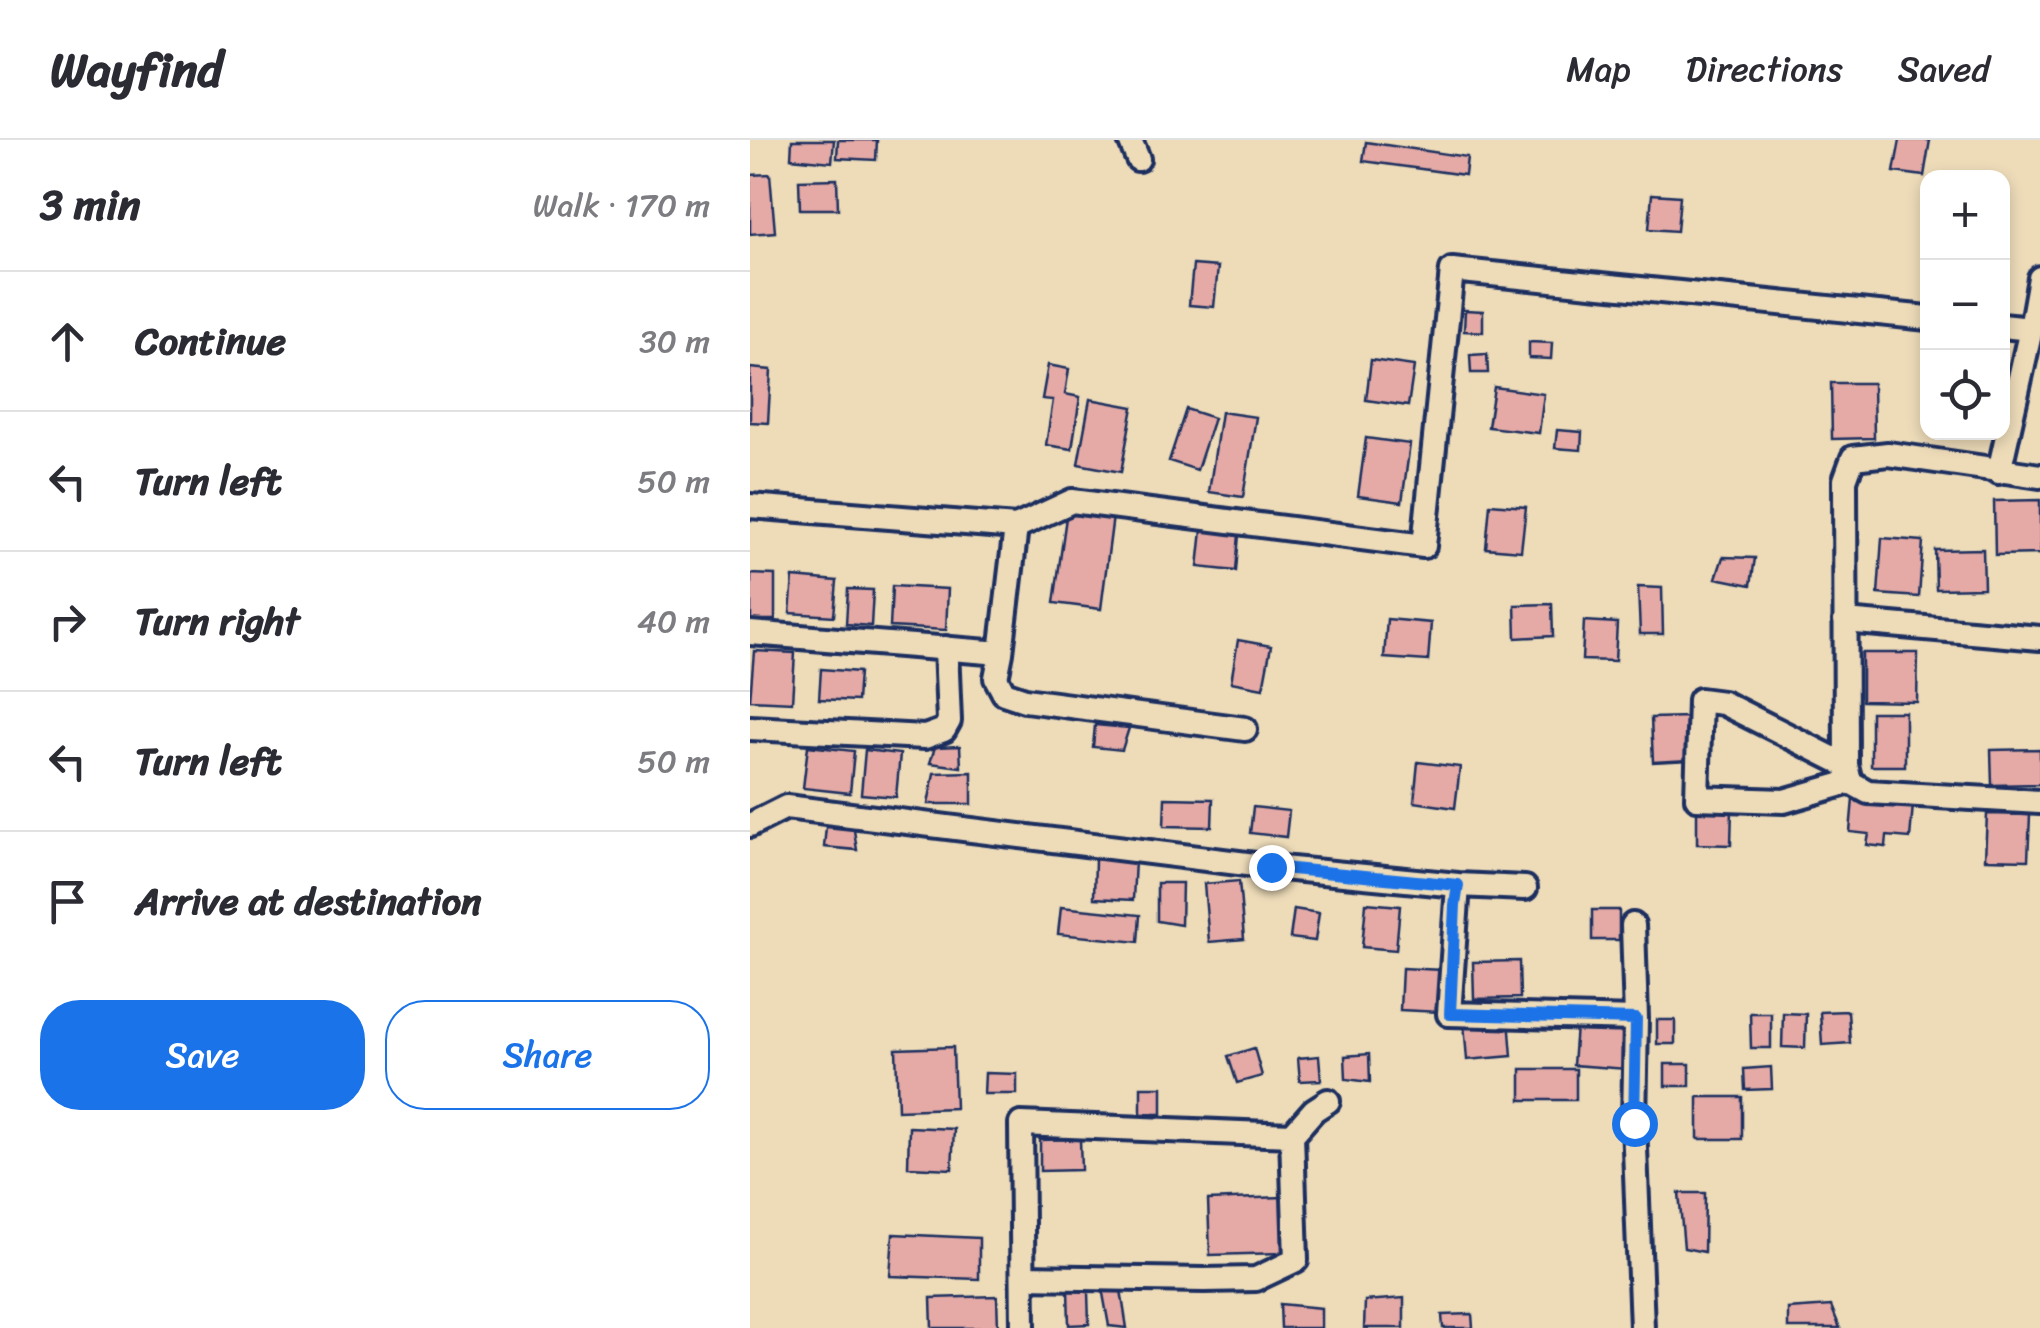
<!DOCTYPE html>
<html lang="en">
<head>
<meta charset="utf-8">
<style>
	:root { --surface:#fff; --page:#f7f7f7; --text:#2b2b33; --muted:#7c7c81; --line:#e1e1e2; --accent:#1a73e8 }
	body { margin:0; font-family:Sriracha,sans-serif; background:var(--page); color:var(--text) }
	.controls { position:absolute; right:30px; top:30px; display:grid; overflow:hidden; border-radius:20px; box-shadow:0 5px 15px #0003 }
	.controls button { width:90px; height:90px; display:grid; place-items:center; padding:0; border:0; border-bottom:2px solid var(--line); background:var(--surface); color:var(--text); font:50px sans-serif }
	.stop { position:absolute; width:30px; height:30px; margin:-22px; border:8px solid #1a73e8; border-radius:50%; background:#fff }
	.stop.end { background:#1a73e8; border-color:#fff; box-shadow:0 2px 10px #0008 }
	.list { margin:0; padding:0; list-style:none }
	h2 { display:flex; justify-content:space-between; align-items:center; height:130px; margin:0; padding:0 40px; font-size:42px }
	h2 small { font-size:32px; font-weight:400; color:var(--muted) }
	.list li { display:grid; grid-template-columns:65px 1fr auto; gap:30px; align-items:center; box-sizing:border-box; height:140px; padding:0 40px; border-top:2px solid var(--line) }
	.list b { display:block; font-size:38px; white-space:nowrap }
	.list em { font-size:32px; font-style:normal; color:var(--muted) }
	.actions { display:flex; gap:20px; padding:30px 40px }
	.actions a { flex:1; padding:22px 0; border:2px solid var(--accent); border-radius:40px; text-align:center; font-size:35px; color:var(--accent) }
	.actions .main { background:var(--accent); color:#fff }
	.icon { flex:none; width:55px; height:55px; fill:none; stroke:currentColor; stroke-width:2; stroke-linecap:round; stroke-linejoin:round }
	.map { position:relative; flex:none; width:1290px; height:1188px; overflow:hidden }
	header { display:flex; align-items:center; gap:60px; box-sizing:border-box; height:140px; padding:0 50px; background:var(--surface); border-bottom:2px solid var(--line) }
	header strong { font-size:48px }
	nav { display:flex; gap:55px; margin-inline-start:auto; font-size:35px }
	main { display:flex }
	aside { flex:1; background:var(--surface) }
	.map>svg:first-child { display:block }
	.building { fill:#e5aaa5; stroke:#1b2f5e; stroke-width:2.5 }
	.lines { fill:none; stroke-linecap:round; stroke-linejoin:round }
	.street-casing { stroke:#1b2f5e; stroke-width:30 }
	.street { stroke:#eedcb9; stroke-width:22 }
	.route { stroke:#1a73e8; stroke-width:12 }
</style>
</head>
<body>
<header>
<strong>Wayfind</strong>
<nav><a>Map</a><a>Directions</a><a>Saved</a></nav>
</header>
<main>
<aside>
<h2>3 min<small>Walk · 170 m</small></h2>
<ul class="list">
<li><svg class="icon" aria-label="ahead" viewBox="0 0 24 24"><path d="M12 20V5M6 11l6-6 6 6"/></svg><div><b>Continue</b></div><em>30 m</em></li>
<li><svg class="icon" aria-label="left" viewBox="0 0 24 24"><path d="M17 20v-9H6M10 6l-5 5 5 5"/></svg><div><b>Turn left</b></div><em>50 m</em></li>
<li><svg class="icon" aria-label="right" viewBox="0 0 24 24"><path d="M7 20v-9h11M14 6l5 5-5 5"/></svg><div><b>Turn right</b></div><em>40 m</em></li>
<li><svg class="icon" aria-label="left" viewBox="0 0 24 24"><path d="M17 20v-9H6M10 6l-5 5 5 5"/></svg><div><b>Turn left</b></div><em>50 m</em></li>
<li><svg class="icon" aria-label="arrive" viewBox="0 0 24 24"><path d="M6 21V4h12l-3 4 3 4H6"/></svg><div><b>Arrive at destination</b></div></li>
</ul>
<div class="actions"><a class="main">Save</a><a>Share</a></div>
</aside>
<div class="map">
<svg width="1290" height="1188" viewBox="0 0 1290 1188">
	<rect width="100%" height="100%" fill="#eedcb9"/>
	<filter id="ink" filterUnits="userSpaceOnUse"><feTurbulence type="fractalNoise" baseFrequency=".01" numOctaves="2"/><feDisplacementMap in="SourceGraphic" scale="20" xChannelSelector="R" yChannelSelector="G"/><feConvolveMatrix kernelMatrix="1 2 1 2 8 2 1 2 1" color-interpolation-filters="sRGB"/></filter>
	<g filter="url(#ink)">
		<!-- building -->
		<path class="building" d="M42,0h42l-2,22 -41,-4z
			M88,0h39l-1,20 -39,-2z
			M1150,0h30l-6,36 -30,-4z
			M616,2l101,15 -2,18 -102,-14z
			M20,34l5,58 -25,2v-59z
			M87,39l1,30h-38l-1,-29z
			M902,54l28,2 -3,35 -28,-2z
			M443,125l25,2 -4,40 -25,-2z
			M715,170l18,1v21l-19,-1z
			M779,202l23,1 -1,16 -22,-1z
			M737,214l1,19h-17l-1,-18z
			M621,220l43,6 -6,40 -42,-6z
			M298,225l21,4 -4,25 15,3 -8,52 -26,-4 7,-45 -11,-1z
			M0,228l21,2 -3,53 -18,-1z
			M1081,243h42l1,55 -42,1z
			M744,247l50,7 -5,39 -51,-6z
			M340,259l43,8 -12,65 -43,-8z
			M436,269l28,9 -17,52 -28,-9z
			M471,272l35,5 -13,80 -34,-5z
			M807,290l25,2 -1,18 -26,-2z
			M616,298l44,6 -8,58 -44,-6z
			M1290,360v54l-45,1 -1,-54z
			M740,364l36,3 -5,44 -35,-3z
			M317,370l46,6 -12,93 -47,-6z
			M452,390l37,4 -3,37 -38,-4z
			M1132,398l41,3 -4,56 -41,-3z
			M1233,409l1,39 -48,1 -1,-39z
			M973,417l32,1 -4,27 -35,-7z
			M1,434l24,1v45h-24z
			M43,437l44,4 -3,35 -44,-3z
			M142,446l56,3 -2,41 -56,-3z
			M888,447l24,1 1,46h-23z
			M98,449l25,1 -2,36 -25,-2z
			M802,464l1,32 -37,2 -1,-33z
			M637,479l44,4 -3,38 -44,-3z
			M834,481l33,2 -2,38 -33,-1z
			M488,500l33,6 -8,42 -32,-6z
			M4,511l41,2 -3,49 -42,-2z
			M1112,513h56l-1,49 -55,-1z
			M71,529l38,3 -2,29 -38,-2z
			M1121,572h34v54h-34z
			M938,577l2,43 -37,2 -2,-44z
			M345,585l34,3 -7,22 -29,-3z
			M58,606l46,5 -4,42 -47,-5z
			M210,606l1,21 -31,-4 5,-16z
			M1290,609v35l-48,1 -1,-35z
			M115,610l35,4 -4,43 -35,-3z
			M668,622l42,5 -5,41 -41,-6z
			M222,632v32h-44l6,-31z
			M415,658l48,1 -1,28 -48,-1z
			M1103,659l60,6 -3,33 -23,-2 -1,11 -19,-2 2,-11 -19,-2z
			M503,667l36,4 -3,26 -36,-4z
			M947,668h35l-1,37 -34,-1z
			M1237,674l43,1 -2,45 -43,-1z
			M76,687l28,3 3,20 -33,-3z
			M345,719l40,1 -2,40 -39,-2z
			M489,741l5,58 -35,3 -5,-58z
			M407,743h25l-1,42 -24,-4z
			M616,763l34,3 -4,44 -34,-3z
			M311,767l79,8 -2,27 -80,-8z
			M544,769l25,4 -4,28 -25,-3z
			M842,770h27v30h-27z
			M769,821l1,37 -46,1 -1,-37z
			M652,828l40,2 -2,42 -40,-2z
			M1098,871l2,32 -28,2 -2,-33z
			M1000,873h21v35h-20z
			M1033,873l23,1 -1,34 -23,-1z
			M759,879l3,37 -45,4 -3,-37z
			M907,880h18v24h-18z
			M826,886l55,4 -4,39 -54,-4z
			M203,907l2,61 -57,2 -2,-61z
			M504,908l8,28 -25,7 -9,-27z
			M619,914l1,28 -24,-3 -1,-23z
			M569,916l2,24 -21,1 -2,-23z
			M915,924h25v22h-25z
			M1021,927l1,22 -27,1 -1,-21z
			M771,929h55v31h-55z
			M235,933l32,1v20h-33z
			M391,947h21v27h-21z
			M948,957h44v42h-44z
			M159,987l45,2 -2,40 -44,-2z
			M330,999l1,31 -41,1v-31z
			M929,1053h26l-1,59 -20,-4z
			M532,1057l1,56 -73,2 -2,-55z
			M143,1094l86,4v41l-89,-3z
			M352,1148l19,2 6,38 -18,-2z
			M318,1149l20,3 1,32 -20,1z
			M247,1156l1,32h-66l-1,-30z
			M654,1158v30h-40l1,-27z
			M530,1164l41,4v20h-40z
			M1081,1166l9,22h-52v-19z
			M722,1174l1,14h-30l-1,-13z"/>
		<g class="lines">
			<defs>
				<path id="street" d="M380,0l8,19
					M1252,186l29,3 9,-51
					M1249,332l32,-143
					M1290,336l-152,-22 -35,4 -8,22 1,285 4,17 18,10 172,10
					M0,366l266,21 56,-26 352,45 28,-276 476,48
					M266,387l-15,126 -5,25 8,15 21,7 220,29
					M1095,481l195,17
					M0,493l251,20
					M0,588l175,9 19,-7 5,-9 -3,-73
					M1096,625l-123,-62 -23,-3 -3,98 87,3 66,-19
					M0,685l36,-18 485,60 187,18 -9,129 187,5
					M708,745l67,3
					M883,785l3,94 -2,104 8,205
					M273,1137l181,3 52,-1 40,-19 -4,-125 22,-25 14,-9
					M273,1188l-2,-204 271,11"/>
			</defs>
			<!-- street casing -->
			<use href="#street" class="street-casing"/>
			<!-- street -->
			<use href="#street" class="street"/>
		</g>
	</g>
	<g class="lines" filter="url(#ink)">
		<!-- route -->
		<path class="route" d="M521,727l187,18 -3,20 -5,109 186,5 -2,104"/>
	</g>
</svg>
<div class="controls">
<button>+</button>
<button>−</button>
<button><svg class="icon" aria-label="locate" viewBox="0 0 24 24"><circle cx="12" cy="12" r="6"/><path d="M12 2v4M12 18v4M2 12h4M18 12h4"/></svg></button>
</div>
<div class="stop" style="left:884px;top:983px"></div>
<div class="stop end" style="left:521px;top:727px"></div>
</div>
</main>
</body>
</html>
